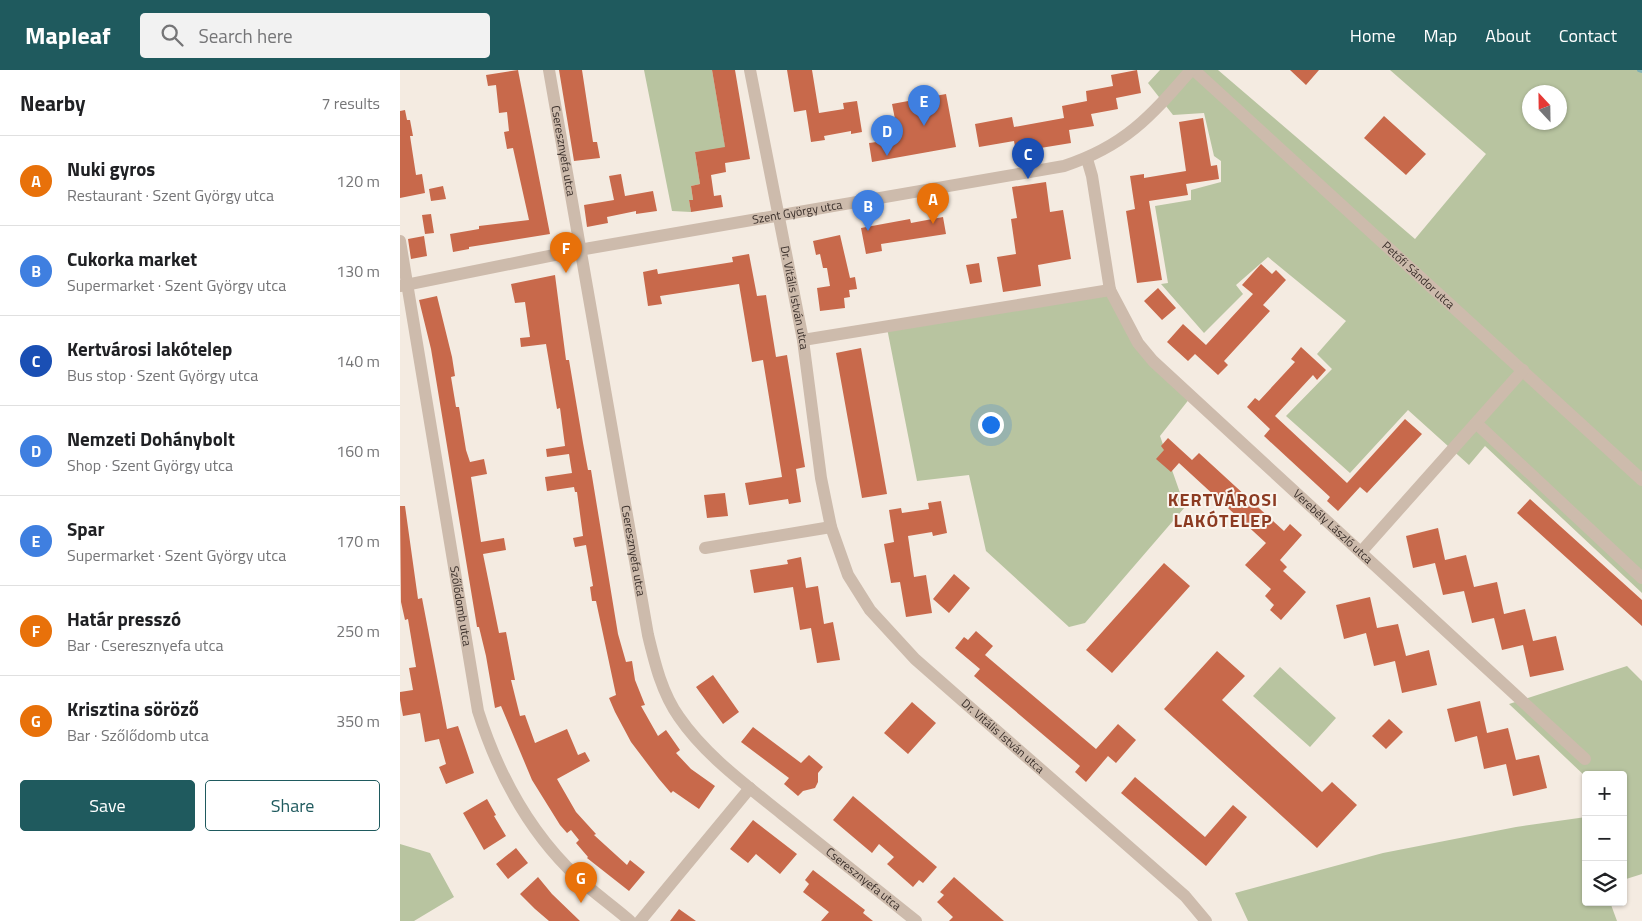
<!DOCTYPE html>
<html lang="en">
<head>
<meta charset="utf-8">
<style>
	:root { --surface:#fff; --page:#f2f2f2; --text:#202124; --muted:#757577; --line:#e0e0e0; --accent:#1f5a5e }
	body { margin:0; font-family:"Titillium Web",sans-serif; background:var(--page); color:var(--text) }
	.controls { position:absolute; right:15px; bottom:15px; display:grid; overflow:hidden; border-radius:5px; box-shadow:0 1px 4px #0004 }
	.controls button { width:45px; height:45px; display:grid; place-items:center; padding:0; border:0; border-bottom:1px solid var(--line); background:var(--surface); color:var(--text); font:25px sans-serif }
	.compass { position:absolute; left:1122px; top:15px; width:45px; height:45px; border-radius:50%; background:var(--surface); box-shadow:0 1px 4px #0004; rotate:338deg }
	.you { position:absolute; left:590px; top:354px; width:18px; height:18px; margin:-12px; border:4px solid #fff; border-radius:50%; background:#1a73e8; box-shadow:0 0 0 8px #1a73e833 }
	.badge { display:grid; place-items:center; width:32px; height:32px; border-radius:50%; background:var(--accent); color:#fff; font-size:16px; font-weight:700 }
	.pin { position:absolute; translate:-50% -41px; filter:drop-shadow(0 1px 2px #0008) }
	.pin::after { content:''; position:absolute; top:26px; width:18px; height:15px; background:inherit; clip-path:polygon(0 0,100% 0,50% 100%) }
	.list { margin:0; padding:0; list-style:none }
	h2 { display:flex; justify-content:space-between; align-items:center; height:65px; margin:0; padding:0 20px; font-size:21px }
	h2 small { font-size:16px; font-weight:400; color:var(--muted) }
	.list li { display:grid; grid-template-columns:32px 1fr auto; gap:15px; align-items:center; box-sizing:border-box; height:90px; padding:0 20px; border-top:1px solid var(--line) }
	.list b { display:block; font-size:19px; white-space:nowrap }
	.list p { margin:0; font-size:16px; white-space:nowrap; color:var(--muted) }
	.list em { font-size:16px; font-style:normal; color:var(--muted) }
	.actions { display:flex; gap:10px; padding:15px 20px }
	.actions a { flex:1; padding:11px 0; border:1px solid var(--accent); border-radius:5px; text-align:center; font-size:18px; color:var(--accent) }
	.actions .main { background:var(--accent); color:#fff }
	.icon { flex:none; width:28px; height:28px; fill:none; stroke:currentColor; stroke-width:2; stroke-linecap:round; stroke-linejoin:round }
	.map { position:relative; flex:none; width:1242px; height:851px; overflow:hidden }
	header { display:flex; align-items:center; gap:30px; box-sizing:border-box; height:70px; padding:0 25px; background:var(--accent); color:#fff }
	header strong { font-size:24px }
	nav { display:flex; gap:28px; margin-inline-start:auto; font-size:18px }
	.search { width:350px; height:45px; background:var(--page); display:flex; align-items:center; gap:12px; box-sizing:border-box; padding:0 18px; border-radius:5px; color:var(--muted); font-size:19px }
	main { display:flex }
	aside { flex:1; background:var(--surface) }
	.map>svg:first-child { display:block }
	.green { fill:#b8c4a0; fill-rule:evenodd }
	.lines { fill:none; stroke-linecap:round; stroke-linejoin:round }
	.stream { stroke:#7fb0b2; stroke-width:4 }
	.building { fill:#c8694b }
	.street { stroke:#cdbbac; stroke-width:12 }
	.labels { text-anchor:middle; stroke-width:4; stroke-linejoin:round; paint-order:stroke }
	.street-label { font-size:12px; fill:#3b302b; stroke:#fbf5ee }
	.district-label { font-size:18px; font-weight:bold; letter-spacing:1px; fill:#8c3b22; stroke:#fbf5ee }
</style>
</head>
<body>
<header>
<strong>Mapleaf</strong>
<div class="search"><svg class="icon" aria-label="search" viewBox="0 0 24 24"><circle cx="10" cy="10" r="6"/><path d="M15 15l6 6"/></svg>Search here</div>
<nav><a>Home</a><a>Map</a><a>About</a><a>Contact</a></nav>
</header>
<main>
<aside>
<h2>Nearby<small>7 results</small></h2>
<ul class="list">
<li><span class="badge" style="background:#e8710a">A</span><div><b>Nuki gyros</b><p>Restaurant · Szent György utca</p></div><em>120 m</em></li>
<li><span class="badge" style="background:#3f7fe0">B</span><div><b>Cukorka market</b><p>Supermarket · Szent György utca</p></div><em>130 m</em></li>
<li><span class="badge" style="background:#1a4fb4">C</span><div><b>Kertvárosi lakótelep</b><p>Bus stop · Szent György utca</p></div><em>140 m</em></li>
<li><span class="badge" style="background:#3f7fe0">D</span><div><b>Nemzeti Dohánybolt</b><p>Shop · Szent György utca</p></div><em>160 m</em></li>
<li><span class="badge" style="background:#3f7fe0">E</span><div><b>Spar</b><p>Supermarket · Szent György utca</p></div><em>170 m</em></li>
<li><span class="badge" style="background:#e8710a">F</span><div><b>Határ presszó</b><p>Bar · Cseresznyefa utca</p></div><em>250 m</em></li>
<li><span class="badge" style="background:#e8710a">G</span><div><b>Krisztina söröző</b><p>Bar · Szőlődomb utca</p></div><em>350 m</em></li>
</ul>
<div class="actions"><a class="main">Save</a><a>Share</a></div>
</aside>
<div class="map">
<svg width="1242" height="851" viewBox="0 0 1242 851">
	<rect width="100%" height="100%" fill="#f4ebe1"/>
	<!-- green -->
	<path class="green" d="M244,0h68l14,82 -16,-2 -15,2 5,32 -9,2 2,14h-4l2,12 -19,-1z
		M760,0h58l197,169 71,-85 -96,-84h252v523l-157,-147 -16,19 -61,-55 -58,63 -64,-57 46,-47 -15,-15 29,-33 -78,-64 -32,28 7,9 -39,39 -43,-49 7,-1 -13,-77 36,-6v-10l30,-8v-21l-7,-5 -10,-43 -31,2 -25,-32zM1130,22h30v30h-30z
		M714,214l16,41 18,27 46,41 -34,43 25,71 -100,116 -16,4 -83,-76 -17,-76 -52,6 -31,-158z
		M1227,596l15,15v193l-19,6v-105h-37v2l-77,-73z
		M880,597l56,51 -26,29 -57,-51z
		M1186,747v85h24l7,19h-369l-13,-28 148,-40 133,-26z
		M0,774l30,9 24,44 -40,24h-14z"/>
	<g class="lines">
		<!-- stream -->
		<path class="stream" d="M1239,0l3,1"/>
	</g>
	<!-- building -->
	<path class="building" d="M118,0l32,164 -81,13v2l-16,3 -3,-18 29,-5v-3l50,-6 -16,-72 -6,1 -3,-17 5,-1 -2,-19 -8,1 -3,-28 -8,1 -2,-11z
		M159,0h23l11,72h4l3,16 -26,3z
		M312,0h23l15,89 -25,4 1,9 -15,3 3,21 7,-1 2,12 -32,5 -2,-12h4l-2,-14 9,-2 -5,-32 30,-5z
		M387,0h25l7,43 25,-4 -1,-6 14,-2 5,31 -11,2v-3l-27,5 1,4 -14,2 -5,-32 -12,2z
		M737,0l4,23 -25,5 2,11 -27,5 3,12 -25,4 2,13 -55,9 -2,-11 -35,6 -4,-23 37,-7 2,10 50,-9 -2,-12 25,-5 -1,-10 27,-5 -2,-11z
		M890,0h29l-13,15z
		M546,24l10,53 -84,15 -3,-19 30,-4 -7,-35z
		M5,40l2,10h3l3,16h-3l6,39 6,-1 3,19 -25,5v-87z
		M984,46l42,38 -20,21 -42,-37z
		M803,48l8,48 6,-1 2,14 -33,5 2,11 -39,6 13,79 -25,3 -11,-72 9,-2 -5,-33 14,-2v4l42,-7 -7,-49z
		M221,104l4,22 28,-5 4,20 -21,3v-3l-29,6 1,6 -21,4 -3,-22 30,-5 -5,-24z
		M646,112l4,30 13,-2 8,49 -33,6 3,21 -38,6 -6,-35 19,-3 -5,-35 6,-1 -5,-31z
		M43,116l3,13 -15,2 -2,-12z
		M31,144l3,19 -9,1 -3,-19z
		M543,147l3,17 -65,10 1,7 -16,3 -5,-26 49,-9 1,4z
		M440,165l10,43 5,-1 2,12 -8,1 1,7 -6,1 1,10 -25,3 -3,-23 13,-2 -3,-18h-4l-3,-14 -4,1 -3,-14z
		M24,166l3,20 -16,3 -3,-20z
		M349,184l8,42 9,-1 10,62 11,-2 18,112 -9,2 5,33 -12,2 -1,-5 -39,6 -4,-22 37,-6 -19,-117 -11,2 -13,-78 -79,12 2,8 -14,2 -5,-34 14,-3 1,5 75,-12 -1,-5z
		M579,193l3,19 -12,2 -4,-19z
		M861,194l11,10 4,-4 10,10 -23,25 7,6 -46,50 4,4 -10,10 -23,-21 -7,7 -21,-19 16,-18 23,21 47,-51 -11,-9z
		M155,205l11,85h3l14,83 5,27h3l27,164 8,28 6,-1 3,19 10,25 -4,1 17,30 8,-6 14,20 -4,3 15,16 24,17 -16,23 -26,-18 -2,2 -12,-14 -28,-37 -16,-30 -6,-14 7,-3 -20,-94h-4l-2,-14 3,-1 -7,-41 -11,2 -2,-9 10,-2 -6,-44h-2l-1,-5 -27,4 -2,-14 27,-4 -3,-19 -22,3 -1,-8 19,-3 -5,-38 -3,1 -11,-65 -25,3 -1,-9 10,-1 -5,-35 -10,1 -4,-19z
		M758,218l18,20 -14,12 -18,-19z
		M37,226l15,61 3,19 -4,1 5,30h3l7,43 4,12 14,-3 3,15 -16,3 10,65 23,-4 2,12 -23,4 16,79 7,-1 9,48h-4l9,36 5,-1 10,28 32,-14 11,26 7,-3 5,9 -33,18 19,33 20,22 -2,1 33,30 3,-5 15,12 -16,19 -42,-33 1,-1 -12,-14 3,-3 -8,-10 -4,3 -7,-8 -28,-45 -31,-74 -6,2 -9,-52 -7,-29h-2l-46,-278 -12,-49z
		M901,277l25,23 -9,10 -4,-5 -38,41 72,67 58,-64 17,15 -55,59 -7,-6 -22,24 -11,-10 3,-4 -66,-61 6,-7 -23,-22 8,-9 4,3 36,-39 -4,-3z
		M461,278l26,146 -25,4 -26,-145z
		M768,368l24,22 7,-7 85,78 6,-7 12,11 -22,25 7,7 -4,4 23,21 -25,28 -11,-10 4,-5 -9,-9 6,-7 -26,-24 21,-22 -87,-80 -8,9 -15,-13 8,-9 -3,-4z
		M325,423l3,23 -21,2 -3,-23z
		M1130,429l112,101v26l-125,-113z
		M541,431l6,32 -14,3 -1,-4 -24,4 6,41 12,-2 6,38 -26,4 -6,-35 -9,1 -7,-39 10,-2 -5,-32 12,-2 1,5 27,-4 -1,-6z
		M0,436h5l13,93 4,-1 25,131 11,-3 16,47 -28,11 -7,-17 7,-3 -7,-25 -14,3 -5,-29 -17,3 -3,-16v-8l13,-2 -4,-22 7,-1 -8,-48 -3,1 -4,-18z
		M1038,458l7,32 21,-5 8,32 23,-5 7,32 21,-5 8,32 23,-5 8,34 -34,7 -7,-32 -21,5 -8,-32 -22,5 -8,-32 -21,4 -8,-32 -22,5 -7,-32z
		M401,487l5,31 12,-2 6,38 9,-2 7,38 -23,3 -6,-35 -11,2 -7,-43 -39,6 -4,-23 38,-6 -1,-4z
		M764,493l26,23 -78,87 -26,-23z
		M554,504l16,14 -21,25 -16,-14z
		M970,527l7,31 21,-4 8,32 23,-6 8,35 -35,8 -7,-32 -21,5 -8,-33 -22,6 -8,-34z
		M576,561l17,15 -8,9 111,94 22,-25 18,16 -20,23 -8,-7 -22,26 -11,-10 5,-6 -106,-90 6,-7 -25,-21 9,-11 4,3z
		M817,581l28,25 -23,24 100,92 10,-10 25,23 -40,43 -153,-139z
		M313,605l26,37 -16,12 -27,-37z
		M1080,631l7,32 21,-5 8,32 23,-5 8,33 -34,8 -7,-32 -22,5 -7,-33 -22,6 -8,-33z
		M512,632l24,21 -28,31 -24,-21z
		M989,649l14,13 -17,17 -14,-13z
		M353,657l48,36 8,-8 14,12 -5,6v9l-3,6 -12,3 -5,5 -14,-12 5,-6 -48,-36z
		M735,707l70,60 28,-32 14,12 -41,49 -85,-73z
		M453,726l84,71 -14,16 -4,-3 -6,7 -26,-23 7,-7 -15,-13 -7,9 -39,-33z
		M87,729l9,16 -2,1 12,20 -22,14 -21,-37z
		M353,750l44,34 -17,20 -24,-20 -8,9 -18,-14z
		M116,778l12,15 -20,16 -12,-15z
		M413,800l52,40 -2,3 10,8h-52l8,-9 -26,-20 6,-8 -4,-4z
		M138,807l14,17 28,27h-31l-14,-12 -15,-15z
		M554,807l50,44h-55l4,-4 -16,-15 7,-7 -4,-3z
		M279,839l17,12h-26z"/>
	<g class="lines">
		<!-- street -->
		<g class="street">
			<path id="s1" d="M149,0l99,565c7,29 14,58 31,82 26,38 67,68 103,97 44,35 89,71 134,107"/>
			<path id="s2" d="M350,0l53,270 18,138 10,49 17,48 22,35 45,49 270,237 21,25"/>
			<path id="s3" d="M794,0l448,410"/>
			<path id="s4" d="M687,89l5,17 18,114 28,53 15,18 432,398"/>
			<path id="s5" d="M0,171l78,470c20,63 51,121 99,166 17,16 36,29 53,44"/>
			<path id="s6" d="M0,216l179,-36 485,-84c61,-20 86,-49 127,-96"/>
			<path d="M403,270l307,-50"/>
			<path d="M1076,353l166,155"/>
			<path d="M305,478l126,-21"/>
			<path d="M961,482l162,-182"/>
			<path d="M240,851l110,-133"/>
		</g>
	</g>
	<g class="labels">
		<!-- street labels -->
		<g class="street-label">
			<text dy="4" stroke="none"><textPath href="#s1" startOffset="82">Cseresznyefa utca</textPath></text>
			<text dy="4" stroke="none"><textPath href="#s6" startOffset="404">Szent György utca</textPath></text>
			<text dy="4" stroke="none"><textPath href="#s3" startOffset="304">Petőfi Sándor utca</textPath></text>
			<text dy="4" stroke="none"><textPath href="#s2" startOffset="232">Dr. Vitális István utca</textPath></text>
			<text dy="4" stroke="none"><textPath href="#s4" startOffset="461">Verebély László utca</textPath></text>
			<text dy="4" stroke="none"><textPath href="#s1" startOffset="488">Cseresznyefa utca</textPath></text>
			<text dy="4" stroke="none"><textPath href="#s5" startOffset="370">Szőlődomb utca</textPath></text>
			<text dy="4" stroke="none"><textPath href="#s2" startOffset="740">Dr. Vitális István utca</textPath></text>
			<text dy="4" stroke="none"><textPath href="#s1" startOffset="908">Cseresznyefa utca</textPath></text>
		</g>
		<!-- district labels -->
		<g class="district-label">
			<text x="823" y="436">KERTVÁROSI<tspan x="823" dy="21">LAKÓTELEP</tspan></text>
		</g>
	</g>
</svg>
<div class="controls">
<button>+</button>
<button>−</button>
<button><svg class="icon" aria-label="layers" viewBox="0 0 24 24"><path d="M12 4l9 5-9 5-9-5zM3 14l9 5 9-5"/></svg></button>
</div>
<svg class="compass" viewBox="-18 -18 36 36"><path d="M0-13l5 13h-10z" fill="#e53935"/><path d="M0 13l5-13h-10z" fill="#757577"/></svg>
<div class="you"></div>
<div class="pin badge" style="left:533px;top:154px;background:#e8710a">A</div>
<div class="pin badge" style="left:468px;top:161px;background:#3f7fe0">B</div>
<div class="pin badge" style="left:628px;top:109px;background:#1a4fb4">C</div>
<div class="pin badge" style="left:487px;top:86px;background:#3f7fe0">D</div>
<div class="pin badge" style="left:524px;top:56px;background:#3f7fe0">E</div>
<div class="pin badge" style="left:166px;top:203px;background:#e8710a">F</div>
<div class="pin badge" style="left:181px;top:833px;background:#e8710a">G</div>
</div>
</main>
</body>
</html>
